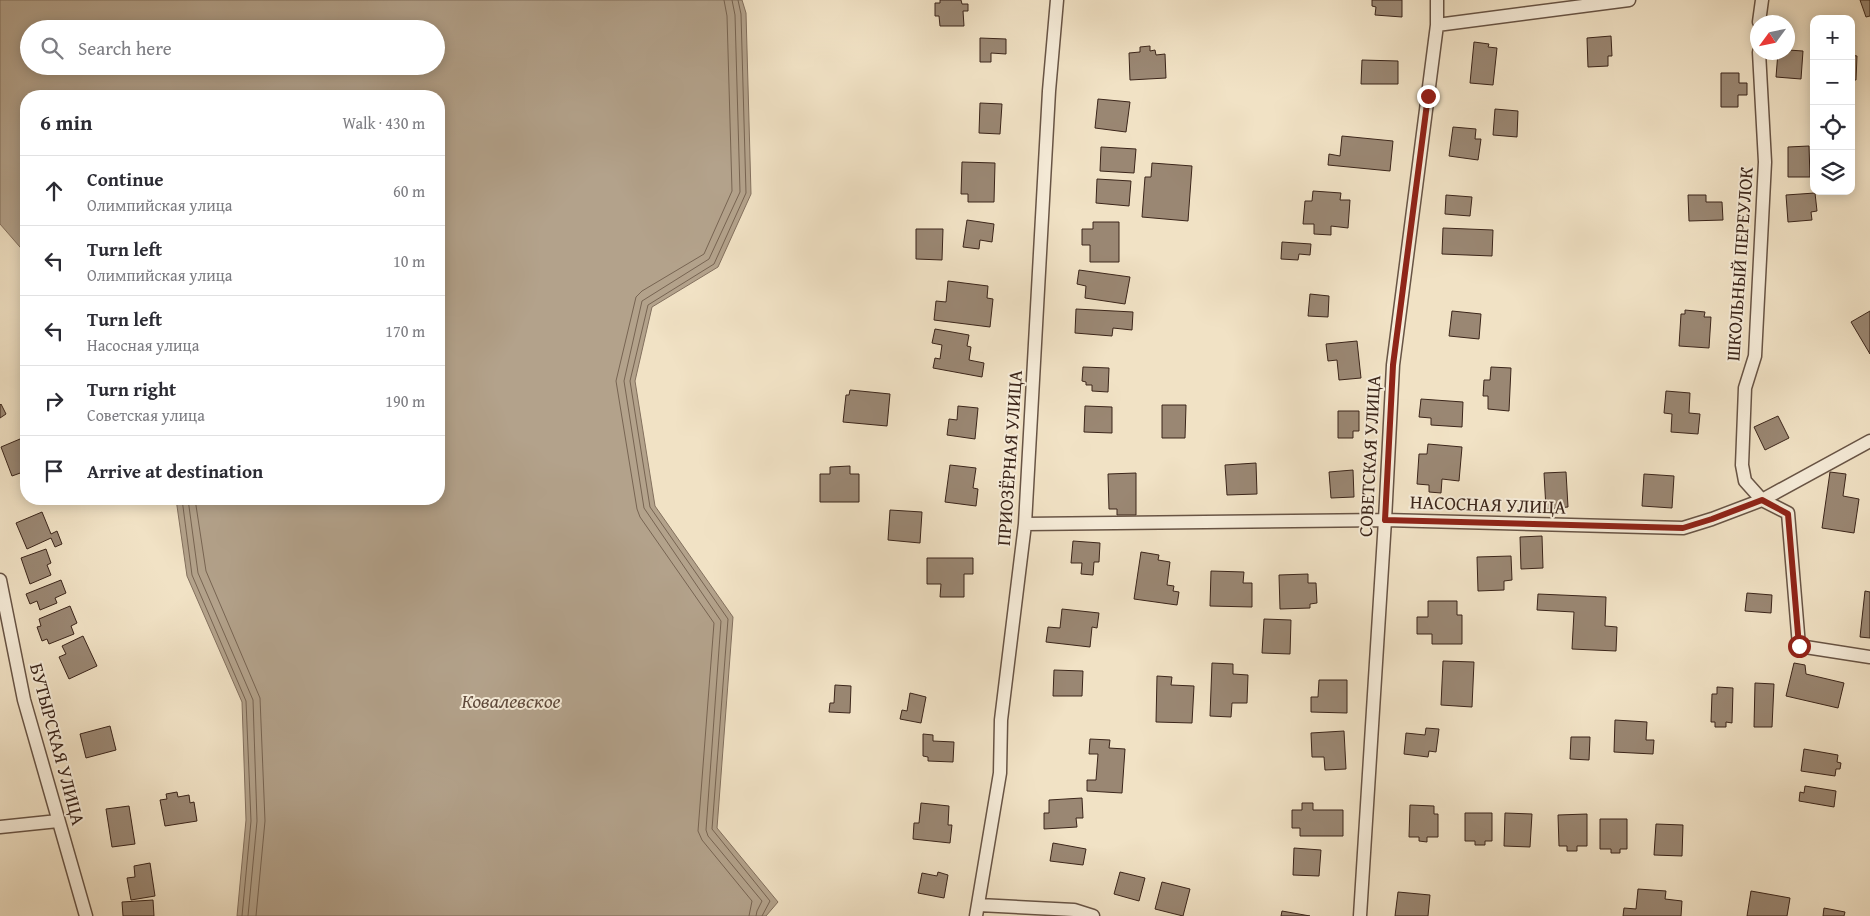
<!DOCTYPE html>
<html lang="en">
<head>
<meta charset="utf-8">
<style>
	:root { --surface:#fff; --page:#f2f2f3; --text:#2b2b33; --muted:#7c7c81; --line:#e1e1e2 }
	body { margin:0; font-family:"Gentium Book Plus",serif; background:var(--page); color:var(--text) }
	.controls { position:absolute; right:15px; top:15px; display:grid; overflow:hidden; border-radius:10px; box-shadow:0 2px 12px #0003 }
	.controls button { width:45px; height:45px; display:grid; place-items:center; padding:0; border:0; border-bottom:1px solid var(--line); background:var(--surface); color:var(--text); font:25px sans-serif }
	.compass { position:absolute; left:1750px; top:15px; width:45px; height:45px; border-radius:50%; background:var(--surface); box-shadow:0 2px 12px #0003; rotate:237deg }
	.stop { position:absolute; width:15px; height:15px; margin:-11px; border:4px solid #8f2418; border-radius:50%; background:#fff }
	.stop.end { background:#8f2418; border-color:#fff; box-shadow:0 1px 5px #0008 }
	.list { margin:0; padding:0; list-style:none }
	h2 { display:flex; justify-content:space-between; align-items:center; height:65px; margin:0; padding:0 20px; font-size:21px }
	h2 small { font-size:16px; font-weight:400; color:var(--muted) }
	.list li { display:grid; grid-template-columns:32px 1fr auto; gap:15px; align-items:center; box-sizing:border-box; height:70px; padding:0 20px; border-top:1px solid var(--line) }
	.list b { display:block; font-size:19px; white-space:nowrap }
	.list p { margin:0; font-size:16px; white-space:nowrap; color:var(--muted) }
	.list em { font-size:16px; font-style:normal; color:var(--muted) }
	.icon { flex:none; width:28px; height:28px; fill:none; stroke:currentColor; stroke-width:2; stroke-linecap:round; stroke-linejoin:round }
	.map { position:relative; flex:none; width:1870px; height:916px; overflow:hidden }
	.search { position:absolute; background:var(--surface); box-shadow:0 2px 12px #0003; left:20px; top:20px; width:425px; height:55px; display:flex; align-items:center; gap:12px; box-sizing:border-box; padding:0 18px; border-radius:28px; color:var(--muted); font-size:19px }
	.panel { position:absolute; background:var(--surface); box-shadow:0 2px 12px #0003; left:20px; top:90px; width:425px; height:415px; border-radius:20px }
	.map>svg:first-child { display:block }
	.water { fill:#b3a28b; stroke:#83705e; fill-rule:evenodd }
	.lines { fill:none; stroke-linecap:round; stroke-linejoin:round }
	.shore { stroke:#776452; stroke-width:1 }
	.building { fill:#9a8773; stroke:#3b251a }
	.minor-casing { stroke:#685445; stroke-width:15 }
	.minor { stroke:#f6ecd9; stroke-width:12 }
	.route { stroke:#8f2418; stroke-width:6 }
	.labels { text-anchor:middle; stroke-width:4; stroke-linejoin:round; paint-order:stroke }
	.street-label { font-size:19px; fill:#3b251a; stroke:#f6ecd9 }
	.water-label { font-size:20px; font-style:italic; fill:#5f4a3c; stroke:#f6ecd9 }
</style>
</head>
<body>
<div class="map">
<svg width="1870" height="916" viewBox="0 0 1870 916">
	<rect width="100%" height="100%" fill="#f1e2c5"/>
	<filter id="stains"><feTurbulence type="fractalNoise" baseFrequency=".004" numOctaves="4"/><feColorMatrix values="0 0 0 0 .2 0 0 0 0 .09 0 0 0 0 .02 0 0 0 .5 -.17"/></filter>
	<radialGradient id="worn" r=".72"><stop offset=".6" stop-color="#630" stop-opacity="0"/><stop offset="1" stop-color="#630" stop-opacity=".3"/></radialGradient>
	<!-- water -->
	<path class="water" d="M0,0h742l4,13 5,181 -33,73 -66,40 -17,74 20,125 78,111 -16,211 61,74 -12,14h-529l9,-96 -4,-118 -55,-126 -11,-77h263v-403h-413v158l-26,-30zM29,29h407v37h-407z"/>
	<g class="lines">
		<!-- shore -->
		<path class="shore" d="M724,0l3,16 5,175 -28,63 -62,37 -6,6 -20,84 21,128 3,8 74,106 -16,208 4,9 50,61 -3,15
			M732,0l3,15 5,177 -31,67 -67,42 -18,80 20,127 77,113 -15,209 2,6 54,65 -5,10 -1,5
			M738,0l3,14 5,179 -32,71 -66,41 -18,76 20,126 78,112 -16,210 58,72 -8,15
			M182,499l10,76 54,126 5,120 -9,95
			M188,499l10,74 55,127 4,121 -9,95
			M195,499l11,72 54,127 5,123 -9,95"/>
	</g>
	<!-- building -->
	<path class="building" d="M940,0h21l1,4h6v7h-5l1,15h-24l-1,-10h-4v-13h5z
		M1372,0h30v17l-27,-2 1,-8 -4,-1z
		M1860,0h10v16l-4,1z
		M1611,36l1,20h-4v10l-20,1 -1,-29z
		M980,38l26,1v15l-15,-1v9h-11z
		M1474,42l15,2 -1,3 9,1 -4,37 -23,-2z
		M1150,46v5l5,-1 1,5 9,-1 1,24 -36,2 -1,-27 11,-1v-5z
		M1788,50l15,1 -2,28 -25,-2 2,-25h10z
		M1851,55l6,1 -1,24h-5z
		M1362,60l36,1v23h-37z
		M1721,73h18v10h8v12h-9v12h-17z
		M1098,99l32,3 -4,30 -31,-4z
		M980,103l22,1 -2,30 -21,-1z
		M1495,109l23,2 -1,26 -24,-2z
		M1453,127l23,2 -1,10h6l-3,21 -29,-4z
		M1342,136l51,5 -3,30 -62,-6 1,-11 11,2z
		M1809,146l1,31h-22v-30z
		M1101,147l35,2 -2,24 -34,-2z
		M962,162l33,1 -1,39h-26v-8h-7z
		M1152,163l40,3 -4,55 -46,-4 3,-40h6z
		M1097,179l34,2 -2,25 -33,-3z
		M1313,191l28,2 -1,7h10l-2,28 -17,-2v9l-17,-1v-10h-11l2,-23h7z
		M1815,193l2,18 -6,1 1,8 -24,2 -2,-27z
		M1446,195l26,2 -2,19 -25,-2z
		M1688,195h18v7h16l1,18 -34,1z
		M967,220l27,4 -2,18 -12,-2 -1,9 -16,-2z
		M1093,222h26v40h-29v-17h-8v-16h11z
		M1443,228l50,2 -1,26 -50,-2z
		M916,229h27l-1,31 -26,-1z
		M1282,242l29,2 -1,11 -11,-1 -1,6 -17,-1z
		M1079,270l51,7 -5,27 -40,-6 1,-12 -9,-2z
		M948,281l40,5 -1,12 6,1 -3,28 -56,-7 2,-19 10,1z
		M1310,294l19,2 -1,21 -20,-1z
		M1076,309l57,3 -1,18 -19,-2 -1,8 -37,-3z
		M1685,310l20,2 -1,5h7l-2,31 -30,-2 2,-32h4z
		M1452,311l29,3 -2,25 -30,-3z
		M1870,311v43l-19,-32z
		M935,329l34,6 -2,11 4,1 -2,13 15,3 -2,14 -49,-9 2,-10 5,1 2,-14 -10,-2z
		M1357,341l4,37 -22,2 -2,-20 -9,1 -2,-17z
		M1083,367l26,1 -1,24 -16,-1v-6h-6v-3l-4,-1z
		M1491,367l20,1 -2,43 -21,-2v-13h-5l1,-16h6z
		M850,390l40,4 -3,32 -44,-4 3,-27h3z
		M1666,391l24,2 -1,20 11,1 -2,20 -27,-2 1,-18 -8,-1z
		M1421,399l42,3 -1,25 -31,-2v-7l-12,-1z
		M1,404l5,10 -6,4v-13z
		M1162,405h24l-1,33h-23z
		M958,406l20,2 -3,31 -28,-4 2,-16 8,1z
		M1085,406l27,1v26l-28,-1z
		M1338,411h21v20h-6v7h-15z
		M1778,416l11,22 -24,12 -11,-23z
		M20,439l6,17v11l-4,2 1,3 -11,4 -11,-29z
		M1428,444l34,3 -3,34 -17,-2 -1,14 -12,-1v-7l-12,-1 2,-30h8z
		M1256,463l1,31 -30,1 -2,-30z
		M950,465l26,3 -3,20 5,1 -2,17 -31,-4z
		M850,466v8h9v28h-39v-28h10v-7z
		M1353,470l1,27 -23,1 -2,-26z
		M1566,472l2,35 -22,2 -2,-36z
		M1830,472l16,2 -3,22 16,3 -5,34 -32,-5z
		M1136,473v42h-19v-6h-8l-1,-35z
		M1644,474l30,2 -2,32 -30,-2z
		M890,510l32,2 -2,31 -32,-3z
		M42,512l9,22 6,-3 5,13 -7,3 -4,-9 -24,11 -11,-26z
		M1542,536l1,32 -22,1 -1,-32z
		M1073,541l27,2 -1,19h-5l-1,13 -12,-1 1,-11h-11z
		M46,549l5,14 -4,2 4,10 -21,9 -9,-26z
		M1141,552l18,3 -1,5 12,2 -3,23 7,1 -1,5 6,1 -2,13 -43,-6z
		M1511,556l1,24 -8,1v9l-26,1 -1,-34z
		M927,558h46v16h-9v23h-24l1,-13h-14z
		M1211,571l33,1 -1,11h9v24l-42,-1z
		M1308,574v9h8l1,20 -7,1v4l-30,1 -1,-34z
		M61,580l5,13 -11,5 2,5 -17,7 -3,-9 -7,3 -4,-10z
		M1865,591l5,1v46l-10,-1z
		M1747,593l25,2 -1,18 -26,-2z
		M1538,594l68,3 -1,29 12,1 -1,24 -44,-2 2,-37 -37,-2z
		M1428,601h29v14h5v29h-30v-10h-15v-17h11z
		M70,606l7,17 -6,3 3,8 -25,10 -2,-5 -5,2 -5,-14 4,-1 -2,-7z
		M1062,609l37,4 -2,15 -5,-1 -2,20 -44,-5 2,-15 12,1z
		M1264,619l27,1 -1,34 -28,-1z
		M83,636l14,30 -28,13 -10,-22 7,-3 -4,-8z
		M1443,661l31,1 -2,45 -31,-2z
		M1212,663l21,1v10l15,1 -1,28h-15l-1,14 -21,-1z
		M1794,663l11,2 1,9 38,9 -6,25 -52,-12z
		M1054,670l29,1 -1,25h-29z
		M1157,676l15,1 -1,8 23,1 -2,37 -36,-1z
		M1319,680h28v33l-36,-1v-15h7z
		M1755,683l19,1 -2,43h-18z
		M835,685l16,1 -1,27 -21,-1 1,-9h4z
		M1717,687l16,1 -1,35 -6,-1v5h-11v-5h-4l1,-28h5z
		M910,693l16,4 -5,26 -21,-4 2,-9 5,1z
		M1615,720l32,2 -1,18h8l-1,14 -39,-2z
		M110,726l6,24 -30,8 -6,-24z
		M1426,728l13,1 -3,23 -7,-1 -1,6 -24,-3 2,-21 19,2z
		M1344,731l2,38 -21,1 -1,-13h-12l-1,-24z
		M923,734l10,1v6l21,1 -1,20 -25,-1v-4l-5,-1z
		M1571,737h19l-1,23 -19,-1z
		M1090,739l20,1 -1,8 16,1 -3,44 -35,-2v-11h9l2,-26h-9z
		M1804,749l34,6 -1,7 4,1 -1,6h-4l-1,7 -34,-5z
		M1805,786l31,5 -2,16 -35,-6 1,-9 4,1z
		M177,792l1,5 11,-2 1,8 4,-1 3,19 -32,5 -5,-26 7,-1 -1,-5z
		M1082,798l1,20h-7l1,9 -33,2v-16h5v-13z
		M921,803l28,3 -1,19h4l-2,18 -37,-4 1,-16h5z
		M1302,803h11v7h30v26h-43v-8h-8v-18h10z
		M1410,805l24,1v8h4v23h-11v5l-8,-1v-4h-10z
		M129,806l6,38 -23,3 -6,-38z
		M1465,813h27v28h-7v4h-10v-4h-10z
		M1505,813l27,1 -2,33 -26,-1z
		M1587,814v32h-10v5h-10v-5h-8l-1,-31z
		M1600,819h27v30h-7v4h-9v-4h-11z
		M1656,824l27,1 -1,31 -28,-1z
		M1053,843l33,6 -3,16 -33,-4z
		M1294,848l27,2 -2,26 -26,-1z
		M150,863l5,33 -24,4 -4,-22 8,-1 -1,-11z
		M938,872l10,3 -4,23 -26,-5 4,-20 15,3z
		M1120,872l25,6 -6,23 -25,-7z
		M1162,882l28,7 -7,27 -28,-7z
		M1638,889l28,2 -1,8 17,2 -1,15h-58l1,-8 12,1z
		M1751,891l39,7 -3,18h-40z
		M1398,892l32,3 -2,21h-33z
		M153,900l1,16h-31l-1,-14z
		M1824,908l21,4 -1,4h-21z
		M1282,911l28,5h-29z"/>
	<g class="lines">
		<defs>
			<path id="minor" d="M1759,22l3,-22
				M1437,25l192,-25
				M1759,52l6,110 -10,194 -10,32 -3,77 3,16 17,19 26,13 11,133 71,11
				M1025,524l360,-4 298,8 29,-9 50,-19 108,-59
				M0,580l24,120 62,216
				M0,827l58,-6
				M979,905l95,5 19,6
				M976,916l24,-143 1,-53 24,-196 24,-433 8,-91
				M1360,916l25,-396 8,-155 44,-340v-25"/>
		</defs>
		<!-- minor casing -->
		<use href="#minor" class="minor-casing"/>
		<!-- minor -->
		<use href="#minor" class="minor"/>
	</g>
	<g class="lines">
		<!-- route -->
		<path class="route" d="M1428,96l-35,269 -8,155 298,8 29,-9 50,-19 26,14 11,132"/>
	</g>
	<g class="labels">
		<!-- street labels -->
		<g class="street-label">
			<text transform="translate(1739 264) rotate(-86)" y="7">ШКОЛЬНЫЙ ПЕРЕУЛОК</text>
			<text transform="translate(1369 456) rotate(-87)" y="7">СОВЕТСКАЯ УЛИЦА</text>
			<text transform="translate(1009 458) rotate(-86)" y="7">ПРИОЗЁРНАЯ УЛИЦА</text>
			<text transform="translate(1488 504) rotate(2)" y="7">НАСОСНАЯ УЛИЦА</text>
			<text transform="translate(58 744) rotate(75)" y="7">БУТЫРСКАЯ УЛИЦА</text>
		</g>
		<!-- water labels -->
		<g class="water-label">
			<text x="511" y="708">Ковалевское</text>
		</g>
	</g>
	<rect width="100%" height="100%" filter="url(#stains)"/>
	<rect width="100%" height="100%" fill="url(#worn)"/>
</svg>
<div class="controls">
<button>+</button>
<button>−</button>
<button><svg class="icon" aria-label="locate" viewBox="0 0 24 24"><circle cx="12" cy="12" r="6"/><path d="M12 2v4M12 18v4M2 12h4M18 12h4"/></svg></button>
<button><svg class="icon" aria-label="layers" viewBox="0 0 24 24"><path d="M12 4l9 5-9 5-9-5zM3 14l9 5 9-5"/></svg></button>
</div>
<svg class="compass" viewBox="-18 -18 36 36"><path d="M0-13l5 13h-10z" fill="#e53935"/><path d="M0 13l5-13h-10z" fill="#7c7c81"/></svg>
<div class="stop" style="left:1799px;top:646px"></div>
<div class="stop end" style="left:1428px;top:96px"></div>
<div class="search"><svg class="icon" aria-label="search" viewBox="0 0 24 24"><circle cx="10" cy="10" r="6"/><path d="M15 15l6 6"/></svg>Search here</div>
<section class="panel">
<h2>6 min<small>Walk · 430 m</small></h2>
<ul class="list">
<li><svg class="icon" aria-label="ahead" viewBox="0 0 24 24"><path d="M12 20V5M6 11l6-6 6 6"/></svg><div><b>Continue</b><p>Олимпийская улица</p></div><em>60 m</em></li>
<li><svg class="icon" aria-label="left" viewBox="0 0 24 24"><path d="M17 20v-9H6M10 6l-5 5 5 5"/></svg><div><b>Turn left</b><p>Олимпийская улица</p></div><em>10 m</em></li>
<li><svg class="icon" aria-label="left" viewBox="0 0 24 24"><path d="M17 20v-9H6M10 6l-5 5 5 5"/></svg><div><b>Turn left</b><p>Насосная улица</p></div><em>170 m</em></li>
<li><svg class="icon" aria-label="right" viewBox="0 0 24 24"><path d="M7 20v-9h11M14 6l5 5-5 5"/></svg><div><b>Turn right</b><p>Советская улица</p></div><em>190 m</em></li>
<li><svg class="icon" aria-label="arrive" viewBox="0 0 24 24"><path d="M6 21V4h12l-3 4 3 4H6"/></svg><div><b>Arrive at destination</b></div></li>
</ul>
</section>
</div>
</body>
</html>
